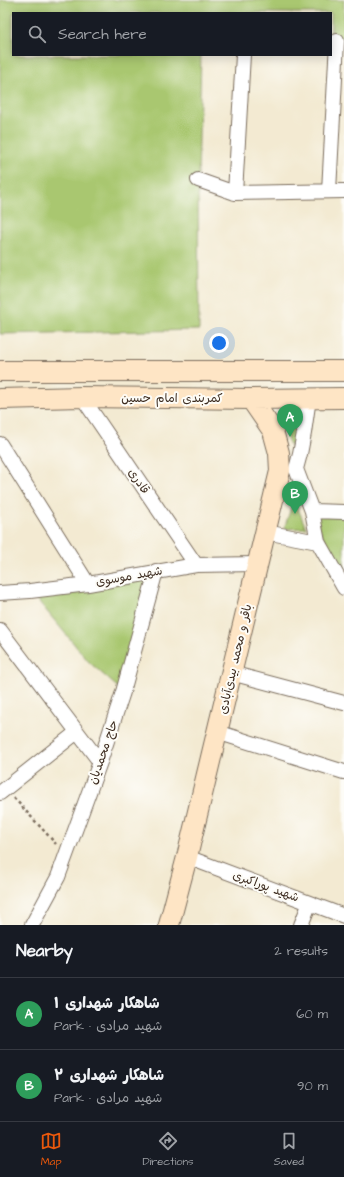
<!DOCTYPE html>
<html lang="en">
<head>
<meta charset="utf-8">
<style>
	:root { --surface:#171b24; --page:#20242c; --text:#f1f3f6; --muted:#9ea1a6; --line:#363941; --accent:#ea580c }
	body { margin:0; font-family:"Architects Daughter","Playpen Sans Arabic",sans-serif; background:var(--page); color:var(--text) }
	.you { position:absolute; left:219px; top:343px; width:14px; height:14px; margin:-10px; border:3px solid #fff; border-radius:50%; background:#1a73e8; box-shadow:0 0 0 6px #1a73e833 }
	.badge { display:grid; place-items:center; width:26px; height:26px; border-radius:50%; background:var(--accent); color:#fff; font-size:13px; font-weight:700 }
	.pin { position:absolute; translate:-50% -33px; filter:drop-shadow(0 1px 2px #0008) }
	.pin::after { content:''; position:absolute; top:21px; width:14px; height:12px; background:inherit; clip-path:polygon(0 0,100% 0,50% 100%) }
	.list { margin:0; padding:0; list-style:none }
	h2 { display:flex; justify-content:space-between; align-items:center; height:52px; margin:0; padding:0 16px; font-size:17px }
	h2 small { font-size:13px; font-weight:400; color:var(--muted) }
	.list li { display:grid; grid-template-columns:26px 1fr auto; gap:12px; align-items:center; box-sizing:border-box; height:72px; padding:0 16px; border-top:1px solid var(--line) }
	.list b { display:block; font-size:15px; white-space:nowrap }
	.list p { margin:0; font-size:13px; white-space:nowrap; color:var(--muted) }
	.list em { font-size:13px; font-style:normal; color:var(--muted) }
	.icon { flex:none; width:22px; height:22px; fill:none; stroke:currentColor; stroke-width:2; stroke-linecap:round; stroke-linejoin:round }
	.map { position:relative; flex:none; width:344px; height:925px; overflow:hidden }
	.search { position:absolute; background:var(--surface); box-shadow:0 2px 10px #0003; left:12px; right:12px; top:12px; height:44px; display:flex; align-items:center; gap:10px; box-sizing:border-box; padding:0 14px; border-radius:0px; color:var(--muted); font-size:15px }
	.sheet { height:196px; background:var(--surface) }
	nav { display:flex; justify-content:space-around; align-items:center; box-sizing:border-box; height:56px; border-top:1px solid var(--line); background:var(--surface); font-size:11px; color:var(--muted) }
	nav a { display:grid; justify-items:center; gap:2px }
	nav .on { color:var(--accent) }
	.map>svg:first-child { display:block }
	.green { fill:#a9c76f; stroke:#727846 }
	.lines { fill:none; stroke-linecap:round; stroke-linejoin:round }
	.street-casing { stroke:#7b6d5d; stroke-width:16 }
	.secondary-casing { stroke:#7b6d5d; stroke-width:22 }
	.path { stroke:#7b6d5d; stroke-width:2.5; stroke-dasharray:3 3; stroke-linecap:butt }
	.street { stroke:#fff; stroke-width:14 }
	.secondary { stroke:#fee5c5; stroke-width:20 }
	.labels { text-anchor:middle; stroke-width:4; stroke-linejoin:round; paint-order:stroke }
	.street-label { font-size:12px; fill:#3b2a1e; stroke:#fdfcf7 }
</style>
</head>
<body>
<div class="map">
<svg width="344" height="925" viewBox="0 0 344 925">
	<rect width="100%" height="100%" fill="#fdfcf7"/>
	<filter id="ink" filterUnits="userSpaceOnUse"><feTurbulence type="fractalNoise" baseFrequency=".025" numOctaves="2"/><feDisplacementMap in="SourceGraphic" scale="8" xChannelSelector="R" yChannelSelector="G"/><feConvolveMatrix kernelMatrix="1 2 1 2 8 2 1 2 1" color-interpolation-filters="sRGB"/></filter>
	<filter id="wash" filterUnits="userSpaceOnUse"><feTurbulence type="fractalNoise" baseFrequency=".012" numOctaves="4" result="noise"/><feDisplacementMap in="SourceGraphic" scale="16" xChannelSelector="R" yChannelSelector="G"/><feGaussianBlur stdDeviation="0.9" result="paint"/><feColorMatrix in="noise" values="0 0 0 0 0 0 0 0 0 0 0 0 0 0 0 0 0 1.4 0 .05"/><feComposite in="paint" operator="in"/></filter>
	<g filter="url(#wash)">
		<rect width="100%" height="100%" fill="#f3ead2"/>
		<!-- green -->
		<path class="green" d="M0,0h344v41h-13v-28h-318v42h188l-3,125 1,150 -199,4z
			M297,424l-6,24 -9,-23z
			M294,499l12,29 -22,1z
			M312,511l32,1v74z
			M156,571l-33,121 -34,-30 -59,-71z"/>
	</g>
	<g filter="url(#ink)">
		<g class="lines">
			<defs>
				<path id="street" d="M198,180l37,13 109,-2
					M329,191l8,-150
					M235,193l8,-138
					M82,397l114,168
					M309,398l-5,35 -4,21 -4,15 16,42 6,31 26,46
					M0,444l88,140
					M312,511l32,1
					M265,532l53,10
					M0,593l30,-2 58,-7 108,-19 61,-1
					M0,630l100,132
					M231,673l113,30
					M217,732l127,40
					M0,793l77,-61
					M187,857l157,59
					M32,925l26,-48 42,-115 23,-70 33,-121
					M301,925l6,-15"/>
				<path id="secondary" d="M0,371h344
					M0,399l82,-2 169,2 93,-1
					M169,925l18,-68 93,-386 -1,-18 -6,-22 -22,-32"/>
			</defs>
			<!-- street casing -->
			<use href="#street" class="street-casing"/>
			<!-- secondary casing -->
			<use href="#secondary" class="secondary-casing"/>
			<!-- path -->
			<path class="path" d="M14,798l42,46"/>
			<!-- street -->
			<use href="#street" class="street"/>
			<!-- secondary -->
			<use href="#secondary" class="secondary"/>
		</g>
	</g>
	<g class="labels">
		<!-- street labels -->
		<g class="street-label">
			<text x="172" y="402">کمربندی امام حسین</text>
			<text transform="translate(139 481) rotate(56)" y="4">قادری</text>
			<text transform="translate(129 576) rotate(-10)" y="4">شهید موسوی</text>
			<text transform="translate(235 659) rotate(-77)" y="4">باقر و محمد بیدی‌آبادی</text>
			<text transform="translate(103 752) rotate(-71)" y="4">حاج محمدیان</text>
			<text transform="translate(266 886) rotate(20)" y="4">شهید پوراکبری</text>
		</g>
	</g>
</svg>
<div class="you"></div>
<div class="pin badge" style="left:290px;top:437px;background:#2e9e5b">A</div>
<div class="pin badge" style="left:295px;top:514px;background:#2e9e5b">B</div>
<div class="search"><svg class="icon" aria-label="search" viewBox="0 0 24 24"><circle cx="10" cy="10" r="6"/><path d="M15 15l6 6"/></svg>Search here</div>
</div>
<section class="sheet">
<h2>Nearby<small>2 results</small></h2>
<ul class="list">
<li><span class="badge" style="background:#2e9e5b">A</span><div><b>شاهکار شهداری ۱</b><p>Park · شهید مرادی</p></div><em>60 m</em></li>
<li><span class="badge" style="background:#2e9e5b">B</span><div><b>شاهکار شهداری ۲</b><p>Park · شهید مرادی</p></div><em>90 m</em></li>
</ul>
</section>
<nav>
<a class="on"><svg class="icon" aria-label="map" viewBox="0 0 24 24"><path d="M3 6l6-2 6 2 6-2v14l-6 2-6-2-6 2zM9 4v14M15 6v14"/></svg>Map</a>
<a><svg class="icon" aria-label="directions" viewBox="0 0 24 24"><path d="M12 3l9 9-9 9-9-9zM9 14v-3h6M13 9l2 2-2 2"/></svg>Directions</a>
<a><svg class="icon" aria-label="saved" viewBox="0 0 24 24"><path d="M7 4h10v16l-5-4-5 4z"/></svg>Saved</a>
</nav>
</body>
</html>
